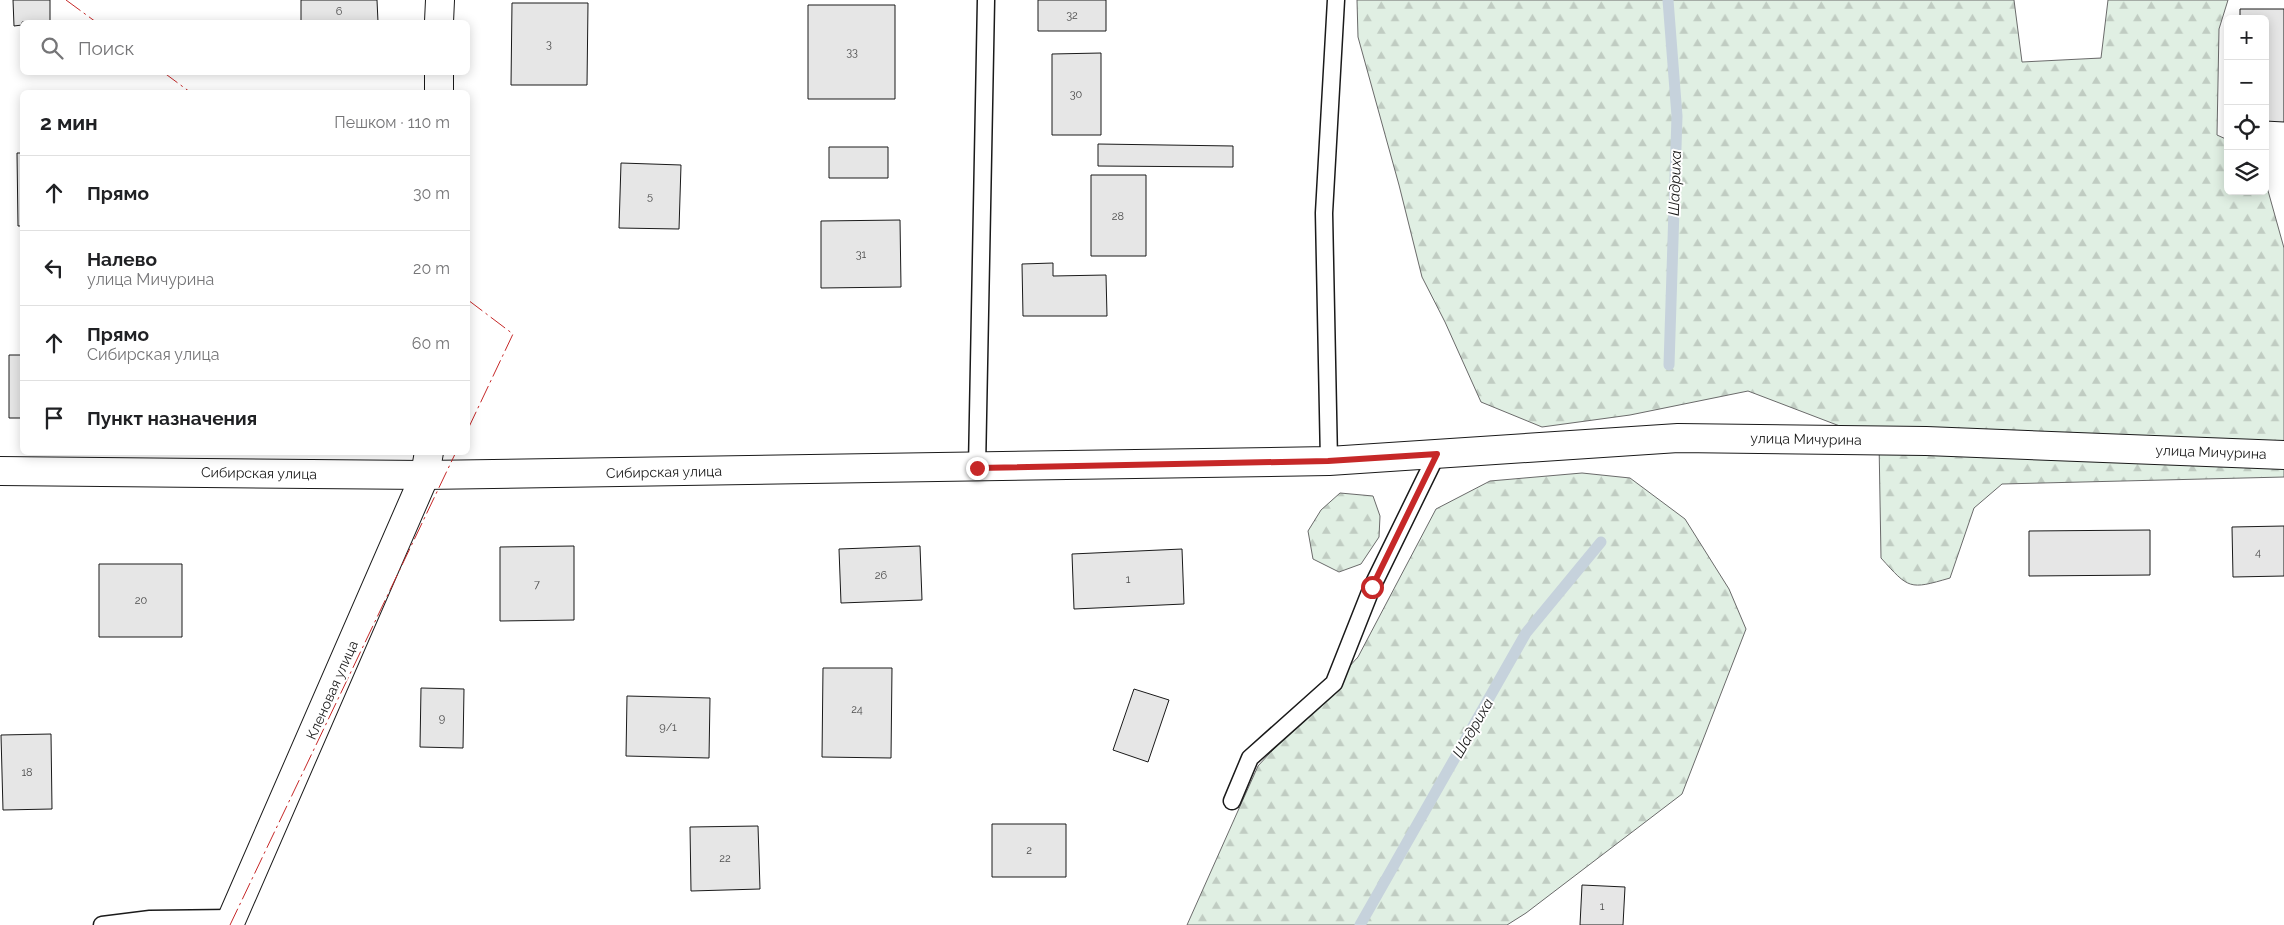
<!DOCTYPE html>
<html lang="ru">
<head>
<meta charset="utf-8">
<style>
	:root { --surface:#fff; --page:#f6f6f6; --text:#202124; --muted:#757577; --line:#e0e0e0 }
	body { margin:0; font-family:Raleway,sans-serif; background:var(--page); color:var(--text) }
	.controls { position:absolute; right:15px; top:15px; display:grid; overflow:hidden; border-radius:8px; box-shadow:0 2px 12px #0003 }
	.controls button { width:45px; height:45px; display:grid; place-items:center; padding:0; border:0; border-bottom:1px solid var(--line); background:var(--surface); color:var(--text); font:25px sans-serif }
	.stop { position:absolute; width:15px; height:15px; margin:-11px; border:4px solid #c62828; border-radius:50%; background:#fff }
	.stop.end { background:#c62828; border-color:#fff; box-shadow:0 1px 5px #0008 }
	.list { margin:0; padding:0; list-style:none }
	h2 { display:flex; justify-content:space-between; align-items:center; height:65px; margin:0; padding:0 20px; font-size:21px }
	h2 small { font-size:16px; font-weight:400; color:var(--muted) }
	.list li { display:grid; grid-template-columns:32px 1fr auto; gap:15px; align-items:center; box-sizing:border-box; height:75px; padding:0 20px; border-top:1px solid var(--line) }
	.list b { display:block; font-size:19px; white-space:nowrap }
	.list p { margin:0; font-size:16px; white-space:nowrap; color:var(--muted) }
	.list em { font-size:16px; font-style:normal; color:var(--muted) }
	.icon { flex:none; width:28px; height:28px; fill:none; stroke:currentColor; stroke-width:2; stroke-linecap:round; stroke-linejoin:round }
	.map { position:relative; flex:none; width:2284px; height:925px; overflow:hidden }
	.search { position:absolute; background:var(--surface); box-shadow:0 2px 12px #0003; left:20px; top:20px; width:450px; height:55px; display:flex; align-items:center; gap:12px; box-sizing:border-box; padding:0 18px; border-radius:8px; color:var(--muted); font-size:19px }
	.panel { position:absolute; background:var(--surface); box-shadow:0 2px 12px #0003; left:20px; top:90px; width:450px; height:365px; border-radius:8px }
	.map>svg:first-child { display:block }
	.forest { fill:url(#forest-firs); stroke:#6a6a6a }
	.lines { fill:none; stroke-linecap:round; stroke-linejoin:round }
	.stream { stroke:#c6d2dc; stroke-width:11 }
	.building { fill:#e6e6e6; stroke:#1a1a1a }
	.lane-casing { stroke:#1a1a1a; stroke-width:19 }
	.street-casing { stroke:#1a1a1a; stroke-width:30 }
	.secondary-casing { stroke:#1a1a1a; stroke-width:30 }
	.lane { stroke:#fff; stroke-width:16 }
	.street { stroke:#fff; stroke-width:28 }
	.secondary { stroke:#fff; stroke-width:28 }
	.power { stroke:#c62828; stroke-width:1; stroke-dasharray:18 4 2.5 4; stroke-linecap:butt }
	.route { stroke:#c62828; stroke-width:6 }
	.labels { text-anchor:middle; stroke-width:4; stroke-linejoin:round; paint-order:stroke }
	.number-label { font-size:11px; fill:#4d4d4d }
	.street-label { font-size:14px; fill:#1a1a1a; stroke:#fff }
	.water-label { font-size:15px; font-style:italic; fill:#1a1a1a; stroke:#fff }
</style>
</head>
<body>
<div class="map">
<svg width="2284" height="925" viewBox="0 0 2284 925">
	<defs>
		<pattern id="forest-firs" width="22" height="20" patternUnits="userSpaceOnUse" patternTransform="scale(1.25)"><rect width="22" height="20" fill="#e0efe3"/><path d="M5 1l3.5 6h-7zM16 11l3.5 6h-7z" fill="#c0ccc2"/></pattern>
	</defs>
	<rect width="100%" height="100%" fill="#fff"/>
	<!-- forest -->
	<path class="forest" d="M1357,0h657l8,62 79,-4 7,-58h120l-9,29 -2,106 11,5v51h37v-11l19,68v229l-282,7 -28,24 -24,70c-41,12 -41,11 -69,-20l-2,-117 -131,-50 -118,24 -88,12 -61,-25 -36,-80 -23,-45 -23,-92 -41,-148z
		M1582,473l48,5 55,41 44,70 17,40 -64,165 -156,119 -19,12h-320l71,-159 100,-109 78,-148 54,-28z
		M1340,493l33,3 7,20 -1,21 -18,27 -22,8 -26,-13 -5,-28 13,-21z"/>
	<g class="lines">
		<!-- stream -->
		<path class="stream" d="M1668,0l9,116 -8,249
			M1360,925l166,-292 75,-91"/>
	</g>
	<!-- building -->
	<path class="building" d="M13,0h37v22h-28v3l-8,1z
		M301,0h76l1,22h-77z
		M1038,0h68v31h-68z
		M512,3h76l-1,82h-76z
		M808,5h87v94h-87z
		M2240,9h44v113l-19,-1v-102h-25z
		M1101,53v82h-49v-81z
		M1098,144l135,2v21l-135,-1z
		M829,147h59v31h-59z
		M17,153h5v73h-4z
		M621,163l60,2 -2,64 -60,-1z
		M1091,175h55v81h-55z
		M900,220l1,67 -80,1v-67z
		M1053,263v13l53,-1 1,41h-84l-1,-52z
		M9,355h13v63h-13z
		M2284,526v50l-51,1 -1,-50z
		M2150,530v45l-121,1v-45z
		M574,546v74l-74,1v-74z
		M920,546l2,54 -81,3 -2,-54z
		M1182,549l2,55 -110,5 -2,-55z
		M99,564h83v73h-83z
		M823,668h69l-1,90 -69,-1z
		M421,688l43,1 -1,59 -43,-1z
		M1134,689l35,11 -21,62 -35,-12z
		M627,696l83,2 -1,60 -83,-2z
		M51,734l1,75 -49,1 -2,-75z
		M992,824h74v53h-74z
		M758,826l2,63 -69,2 -1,-64z
		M1582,885l43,2 -2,38h-43z"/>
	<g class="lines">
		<defs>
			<path id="lane" d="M1329,461l-5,-248 12,-213
				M977,468l9,-468
				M1232,801l18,-43 84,-75 38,-96 65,-133
				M102,925l48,-6 82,-1"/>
			<path id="street" d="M439,22l1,-22
				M439,72v20
				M229,925l196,-450 4,-23"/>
			<path id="secondary" d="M0,471l425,4 904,-14 349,-23 248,3 358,14"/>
		</defs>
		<!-- lane casing -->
		<use href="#lane" class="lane-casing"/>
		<!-- street casing -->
		<use href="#street" class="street-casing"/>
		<!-- secondary casing -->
		<use href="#secondary" class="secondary-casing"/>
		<!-- lane -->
		<use href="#lane" class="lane"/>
		<!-- street -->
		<use href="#street" class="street"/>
		<!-- secondary -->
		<use href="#secondary" class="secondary"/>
		<!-- power -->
		<path class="power" d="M66,0l30,22
			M163,72l27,20
			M468,300l45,34 -45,95
			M230,925l226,-473"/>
	</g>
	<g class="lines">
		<!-- route -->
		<path class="route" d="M977,468l351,-7 109,-7 -65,133"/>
	</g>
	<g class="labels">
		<!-- number labels -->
		<g class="number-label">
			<text x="339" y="15">6</text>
			<text x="1072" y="19">32</text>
			<text x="549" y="48">3</text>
			<text x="852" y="56">33</text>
			<text x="1076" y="98">30</text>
			<text x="650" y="200">5</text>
			<text x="1118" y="220">28</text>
			<text x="861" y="258">31</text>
			<text x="2258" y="556">4</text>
			<text x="881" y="579">26</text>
			<text x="1128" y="583">1</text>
			<text x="537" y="588">7</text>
			<text x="141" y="604">20</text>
			<text x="857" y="713">24</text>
			<text x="442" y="722">9</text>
			<text x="668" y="731">9/1</text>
			<text x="27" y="776">18</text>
			<text x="1029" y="854">2</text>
			<text x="725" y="862">22</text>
			<text x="1602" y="910">1</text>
		</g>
		<!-- street labels -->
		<g class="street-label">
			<text transform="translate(1806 439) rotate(1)" y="5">улица Мичурина</text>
			<text transform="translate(2211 452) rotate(2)" y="5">улица Мичурина</text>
			<text transform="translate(664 472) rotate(-1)" y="5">Сибирская улица</text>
			<text transform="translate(259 473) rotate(1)" y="5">Сибирская улица</text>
			<text transform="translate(332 690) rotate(-66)" y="5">Кленовая улица</text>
		</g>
		<!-- water labels -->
		<g class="water-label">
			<text transform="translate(1675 183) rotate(-88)" y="5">Шадриха</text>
			<text transform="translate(1473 728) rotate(-60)" y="5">Шадриха</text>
		</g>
	</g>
</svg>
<div class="controls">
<button>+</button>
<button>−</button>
<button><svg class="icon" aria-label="locate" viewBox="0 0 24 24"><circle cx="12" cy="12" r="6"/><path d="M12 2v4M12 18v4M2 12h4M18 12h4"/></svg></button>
<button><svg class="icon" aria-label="layers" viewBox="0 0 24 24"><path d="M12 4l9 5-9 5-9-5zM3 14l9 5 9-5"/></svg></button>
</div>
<div class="stop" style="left:1372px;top:587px"></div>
<div class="stop end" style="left:977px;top:468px"></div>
<div class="search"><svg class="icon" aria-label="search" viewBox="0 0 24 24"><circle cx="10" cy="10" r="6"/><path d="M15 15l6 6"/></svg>Поиск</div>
<section class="panel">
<h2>2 мин<small>Пешком · 110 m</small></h2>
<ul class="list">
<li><svg class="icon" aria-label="ahead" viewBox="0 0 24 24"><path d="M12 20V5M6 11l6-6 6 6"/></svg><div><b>Прямо</b></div><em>30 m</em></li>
<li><svg class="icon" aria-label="left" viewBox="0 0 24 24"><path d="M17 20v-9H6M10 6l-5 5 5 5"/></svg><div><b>Налево</b><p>улица Мичурина</p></div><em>20 m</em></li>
<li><svg class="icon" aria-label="ahead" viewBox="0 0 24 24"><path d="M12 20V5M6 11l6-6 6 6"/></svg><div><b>Прямо</b><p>Сибирская улица</p></div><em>60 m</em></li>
<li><svg class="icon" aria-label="arrive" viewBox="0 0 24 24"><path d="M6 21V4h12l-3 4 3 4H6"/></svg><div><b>Пункт назначения</b></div></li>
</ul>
</section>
</div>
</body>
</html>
